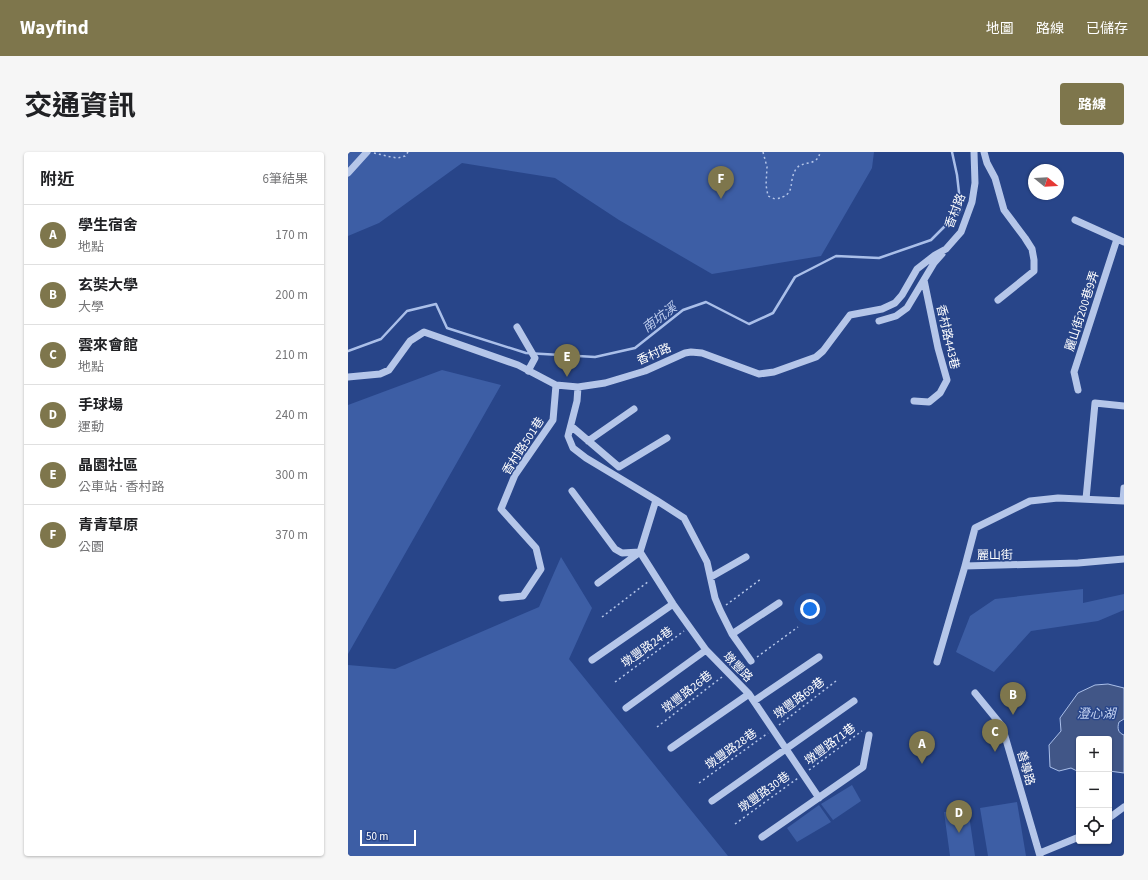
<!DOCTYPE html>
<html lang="zh-TW">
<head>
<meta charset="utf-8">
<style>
	:root { --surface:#fff; --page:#f6f6f6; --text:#202124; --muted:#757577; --line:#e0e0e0; --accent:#7e764c }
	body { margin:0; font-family:"Source Sans 3","Noto Sans TC",sans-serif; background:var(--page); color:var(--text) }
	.controls { position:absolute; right:12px; bottom:12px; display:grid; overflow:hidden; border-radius:4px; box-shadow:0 1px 3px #0004 }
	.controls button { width:36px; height:36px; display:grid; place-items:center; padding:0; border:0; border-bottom:1px solid var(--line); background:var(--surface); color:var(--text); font:20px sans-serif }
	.compass { position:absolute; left:680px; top:12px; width:36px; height:36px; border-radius:50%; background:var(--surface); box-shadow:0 1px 3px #0004; rotate:108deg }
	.scale { position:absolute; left:12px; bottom:10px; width:56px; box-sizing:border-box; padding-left:4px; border:2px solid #fff; border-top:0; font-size:11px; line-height:14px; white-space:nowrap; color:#fff; -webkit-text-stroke:3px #284589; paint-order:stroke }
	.you { position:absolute; left:462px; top:457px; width:14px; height:14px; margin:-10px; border:3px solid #fff; border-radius:50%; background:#1a73e8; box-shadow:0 0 0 6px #1a73e833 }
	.badge { display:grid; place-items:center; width:26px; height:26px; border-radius:50%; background:var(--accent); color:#fff; font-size:13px; font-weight:700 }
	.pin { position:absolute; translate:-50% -33px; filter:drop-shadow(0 1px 2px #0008) }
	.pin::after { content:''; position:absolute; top:21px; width:14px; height:12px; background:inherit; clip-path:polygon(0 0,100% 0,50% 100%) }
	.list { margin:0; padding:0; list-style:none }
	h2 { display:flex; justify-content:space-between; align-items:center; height:52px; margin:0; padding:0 16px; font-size:17px }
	h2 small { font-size:13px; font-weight:400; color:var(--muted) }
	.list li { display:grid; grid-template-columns:26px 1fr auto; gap:12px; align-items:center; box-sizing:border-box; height:60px; padding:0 16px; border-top:1px solid var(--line) }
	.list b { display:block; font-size:15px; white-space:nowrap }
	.list p { margin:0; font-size:13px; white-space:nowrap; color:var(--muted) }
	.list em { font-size:13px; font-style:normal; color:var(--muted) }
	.icon { flex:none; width:22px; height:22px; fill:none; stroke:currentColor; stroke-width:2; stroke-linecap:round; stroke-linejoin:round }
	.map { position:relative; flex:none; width:776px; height:704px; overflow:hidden; border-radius:4px }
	header { display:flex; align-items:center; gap:24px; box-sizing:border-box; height:56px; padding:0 20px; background:var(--accent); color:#fff }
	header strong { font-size:19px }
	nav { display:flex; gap:22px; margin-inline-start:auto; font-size:14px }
	.intro { display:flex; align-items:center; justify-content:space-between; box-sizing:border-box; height:96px; padding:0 24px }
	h1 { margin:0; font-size:28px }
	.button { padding:10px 18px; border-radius:4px; background:var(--accent); color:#fff; font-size:14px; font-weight:700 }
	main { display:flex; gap:24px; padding:0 24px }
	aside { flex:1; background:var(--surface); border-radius:4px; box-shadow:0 1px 3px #0004 }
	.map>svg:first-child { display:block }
	.green { fill:#3d5ea5 }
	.water { fill:#415687; stroke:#aabfe9 }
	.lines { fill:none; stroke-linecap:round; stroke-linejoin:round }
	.stream { stroke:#aabfe9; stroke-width:2.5 }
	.path { stroke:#b5c6e9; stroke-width:1.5; stroke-dasharray:2 3; stroke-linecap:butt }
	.minor { stroke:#b5c6e9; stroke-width:7 }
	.labels { text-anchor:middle; stroke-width:3; stroke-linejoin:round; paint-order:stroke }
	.street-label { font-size:12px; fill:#fff; stroke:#284589 }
	.water-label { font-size:13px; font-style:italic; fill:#c1d0f0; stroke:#284589 }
</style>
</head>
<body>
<header>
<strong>Wayfind</strong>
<nav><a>地圖</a><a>路線</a><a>已儲存</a></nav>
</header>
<div class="intro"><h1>交通資訊</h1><a class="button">路線</a></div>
<main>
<aside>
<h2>附近<small>6筆結果</small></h2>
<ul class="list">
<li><span class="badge">A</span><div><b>學生宿舍</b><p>地點</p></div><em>170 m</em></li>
<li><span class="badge">B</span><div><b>玄奘大學</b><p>大學</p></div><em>200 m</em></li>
<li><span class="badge">C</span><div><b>雲來會館</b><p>地點</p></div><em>210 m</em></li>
<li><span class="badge">D</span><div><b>手球場</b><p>運動</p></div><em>240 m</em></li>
<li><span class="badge">E</span><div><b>晶園社區</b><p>公車站 · 香村路</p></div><em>300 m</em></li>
<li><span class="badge">F</span><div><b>青青草原</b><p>公園</p></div><em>370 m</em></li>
</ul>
</aside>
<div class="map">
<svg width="776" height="704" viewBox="0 0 776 704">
	<rect width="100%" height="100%" fill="#284589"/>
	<!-- green -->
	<path class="green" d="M0,0h526l-2,16 -51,88 -109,18 -93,-54 -64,-42 -93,-15 -83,60 -31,13z
		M94,218l59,15 -153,269v-249z
		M213,405l31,51 -23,51 159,197h-380v-191l47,4 144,-62z
		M735,437v14l41,-9v16l-26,11 -67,10 -37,41 -38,-20 14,-36 25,-17z
		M504,633l9,16 -28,19 -12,-16z
		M669,650l9,54h-38l-8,-48z
		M471,653l12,17 -34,20 -10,-14z
		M620,656l7,48h-25l-6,-44z"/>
	<!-- water -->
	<path class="water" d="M760,532l16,4v31l-5,3c-2,6 -1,11 5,13v38l-15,-2v-32h-30v33l-8,-4 -12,3 -9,-4 -1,-22 12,-14 -1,-13 18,-25 17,-8z"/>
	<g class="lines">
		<!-- stream -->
		<path class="stream" d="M0,199l33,-12 26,-28 29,-7 11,24 79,25 69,4 40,-9 48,-38 23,-8 43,22 24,-11 22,-36 41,-21 43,2 52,-18 30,-30 -4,-35 -5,-23"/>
		<!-- path -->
		<path class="path" d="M415,0l4,15 -1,18 2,11 7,3c23,-4 12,-16 21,-30 6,-9 22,-2 24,-17
			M26,1l17,4 7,1 7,-2 3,-4
			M378,453l35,-26
			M254,465l47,-36
			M409,505l41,-30
			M267,530l69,-51
			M431,573l57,-44
			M309,575l65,-50
			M461,618l53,-39
			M351,631l69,-50
			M387,672l63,-46"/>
		<!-- minor -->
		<path class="minor" d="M636,0l3,11 8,15 9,32 21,28 7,11 2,11v11l-36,29
			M0,21l19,-21
			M727,68l49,22
			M531,169l17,-5 11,-8 27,-45 8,-9
			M169,175l18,31 -7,13
			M0,225l32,-3 9,-4 21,-29 14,-9 94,33 38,20 22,2 27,-4 40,-12 40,-18 6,-1 11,1 57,21 15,-2 42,-15 7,-6 27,-36 32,-6 13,-6 7,-8 15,-26 18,-14 11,-6 15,-17 11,-30 3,-19 -1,-31
			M230,235l-1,14 -9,35 5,12 13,10 70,42 -16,52 33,52 33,46 43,44 70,104
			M730,238l-4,-18 43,-133
			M566,249l15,1 11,-9 7,-13 -9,-32 -14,-68
			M223,274l48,41 48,-29
			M240,289l46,-32
			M224,339l43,58 7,4 18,-1
			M738,347l9,-96 29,3
			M308,348l28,18 23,44 8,36 5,12 12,24 19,27
			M775,349l1,-13
			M617,414l10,-38 55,-27 28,-3 66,3
			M363,425l35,-20
			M250,431l42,-31
			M154,446l21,-2 18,-27 -5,-21 -35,-39 14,-34 38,-55 3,-35
			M384,482l47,-31
			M244,508l81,-56
			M589,510l28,-96 113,-3 46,-4
			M627,541l27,33 38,130
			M406,549l65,-44
			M278,556l80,-58
			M323,596l78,-54
			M364,649l142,-100
			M761,666l15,-11
			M414,685l101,-70 6,-32
			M692,701l39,-16"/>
	</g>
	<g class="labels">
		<!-- street labels -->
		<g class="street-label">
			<text transform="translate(607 59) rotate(-69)" y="4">香村路</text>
			<text transform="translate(734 159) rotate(-72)" y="4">麗山街200巷9弄</text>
			<text transform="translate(600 185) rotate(77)" y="4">香村路443巷</text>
			<text transform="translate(306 202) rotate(-23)" y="4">香村路</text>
			<text transform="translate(175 294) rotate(-57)" y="4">香村路501巷</text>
			<text transform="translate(647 403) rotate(-1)" y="4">麗山街</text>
			<text transform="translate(299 495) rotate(-36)" y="4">墩豐路24巷</text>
			<text transform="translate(390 515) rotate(46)" y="4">墩豐路</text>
			<text transform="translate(339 540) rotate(-38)" y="4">墩豐路26巷</text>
			<text transform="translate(451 546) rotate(-37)" y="4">墩豐路69巷</text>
			<text transform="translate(482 592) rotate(-37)" y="4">墩豐路71巷</text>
			<text transform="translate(383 597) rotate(-36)" y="4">墩豐路28巷</text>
			<text transform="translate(678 616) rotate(74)" y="4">善導路</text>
			<text transform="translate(416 640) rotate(-36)" y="4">墩豐路30巷</text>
		</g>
		<!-- water labels -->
		<g class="water-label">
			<text transform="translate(311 165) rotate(-37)" y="5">南坑溪</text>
			<text x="748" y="566">澄心湖</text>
		</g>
	</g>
</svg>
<div class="controls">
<button>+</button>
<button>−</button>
<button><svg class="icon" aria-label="locate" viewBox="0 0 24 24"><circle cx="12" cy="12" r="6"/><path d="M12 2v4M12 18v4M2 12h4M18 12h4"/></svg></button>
</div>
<svg class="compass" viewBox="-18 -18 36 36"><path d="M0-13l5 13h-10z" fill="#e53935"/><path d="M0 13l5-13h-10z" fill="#757577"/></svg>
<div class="scale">50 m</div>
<div class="you"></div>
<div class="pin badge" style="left:574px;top:612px">A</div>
<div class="pin badge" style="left:665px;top:563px">B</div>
<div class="pin badge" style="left:647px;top:600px">C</div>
<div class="pin badge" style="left:611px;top:681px">D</div>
<div class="pin badge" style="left:219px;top:225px">E</div>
<div class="pin badge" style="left:373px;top:47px">F</div>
</div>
</main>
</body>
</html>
